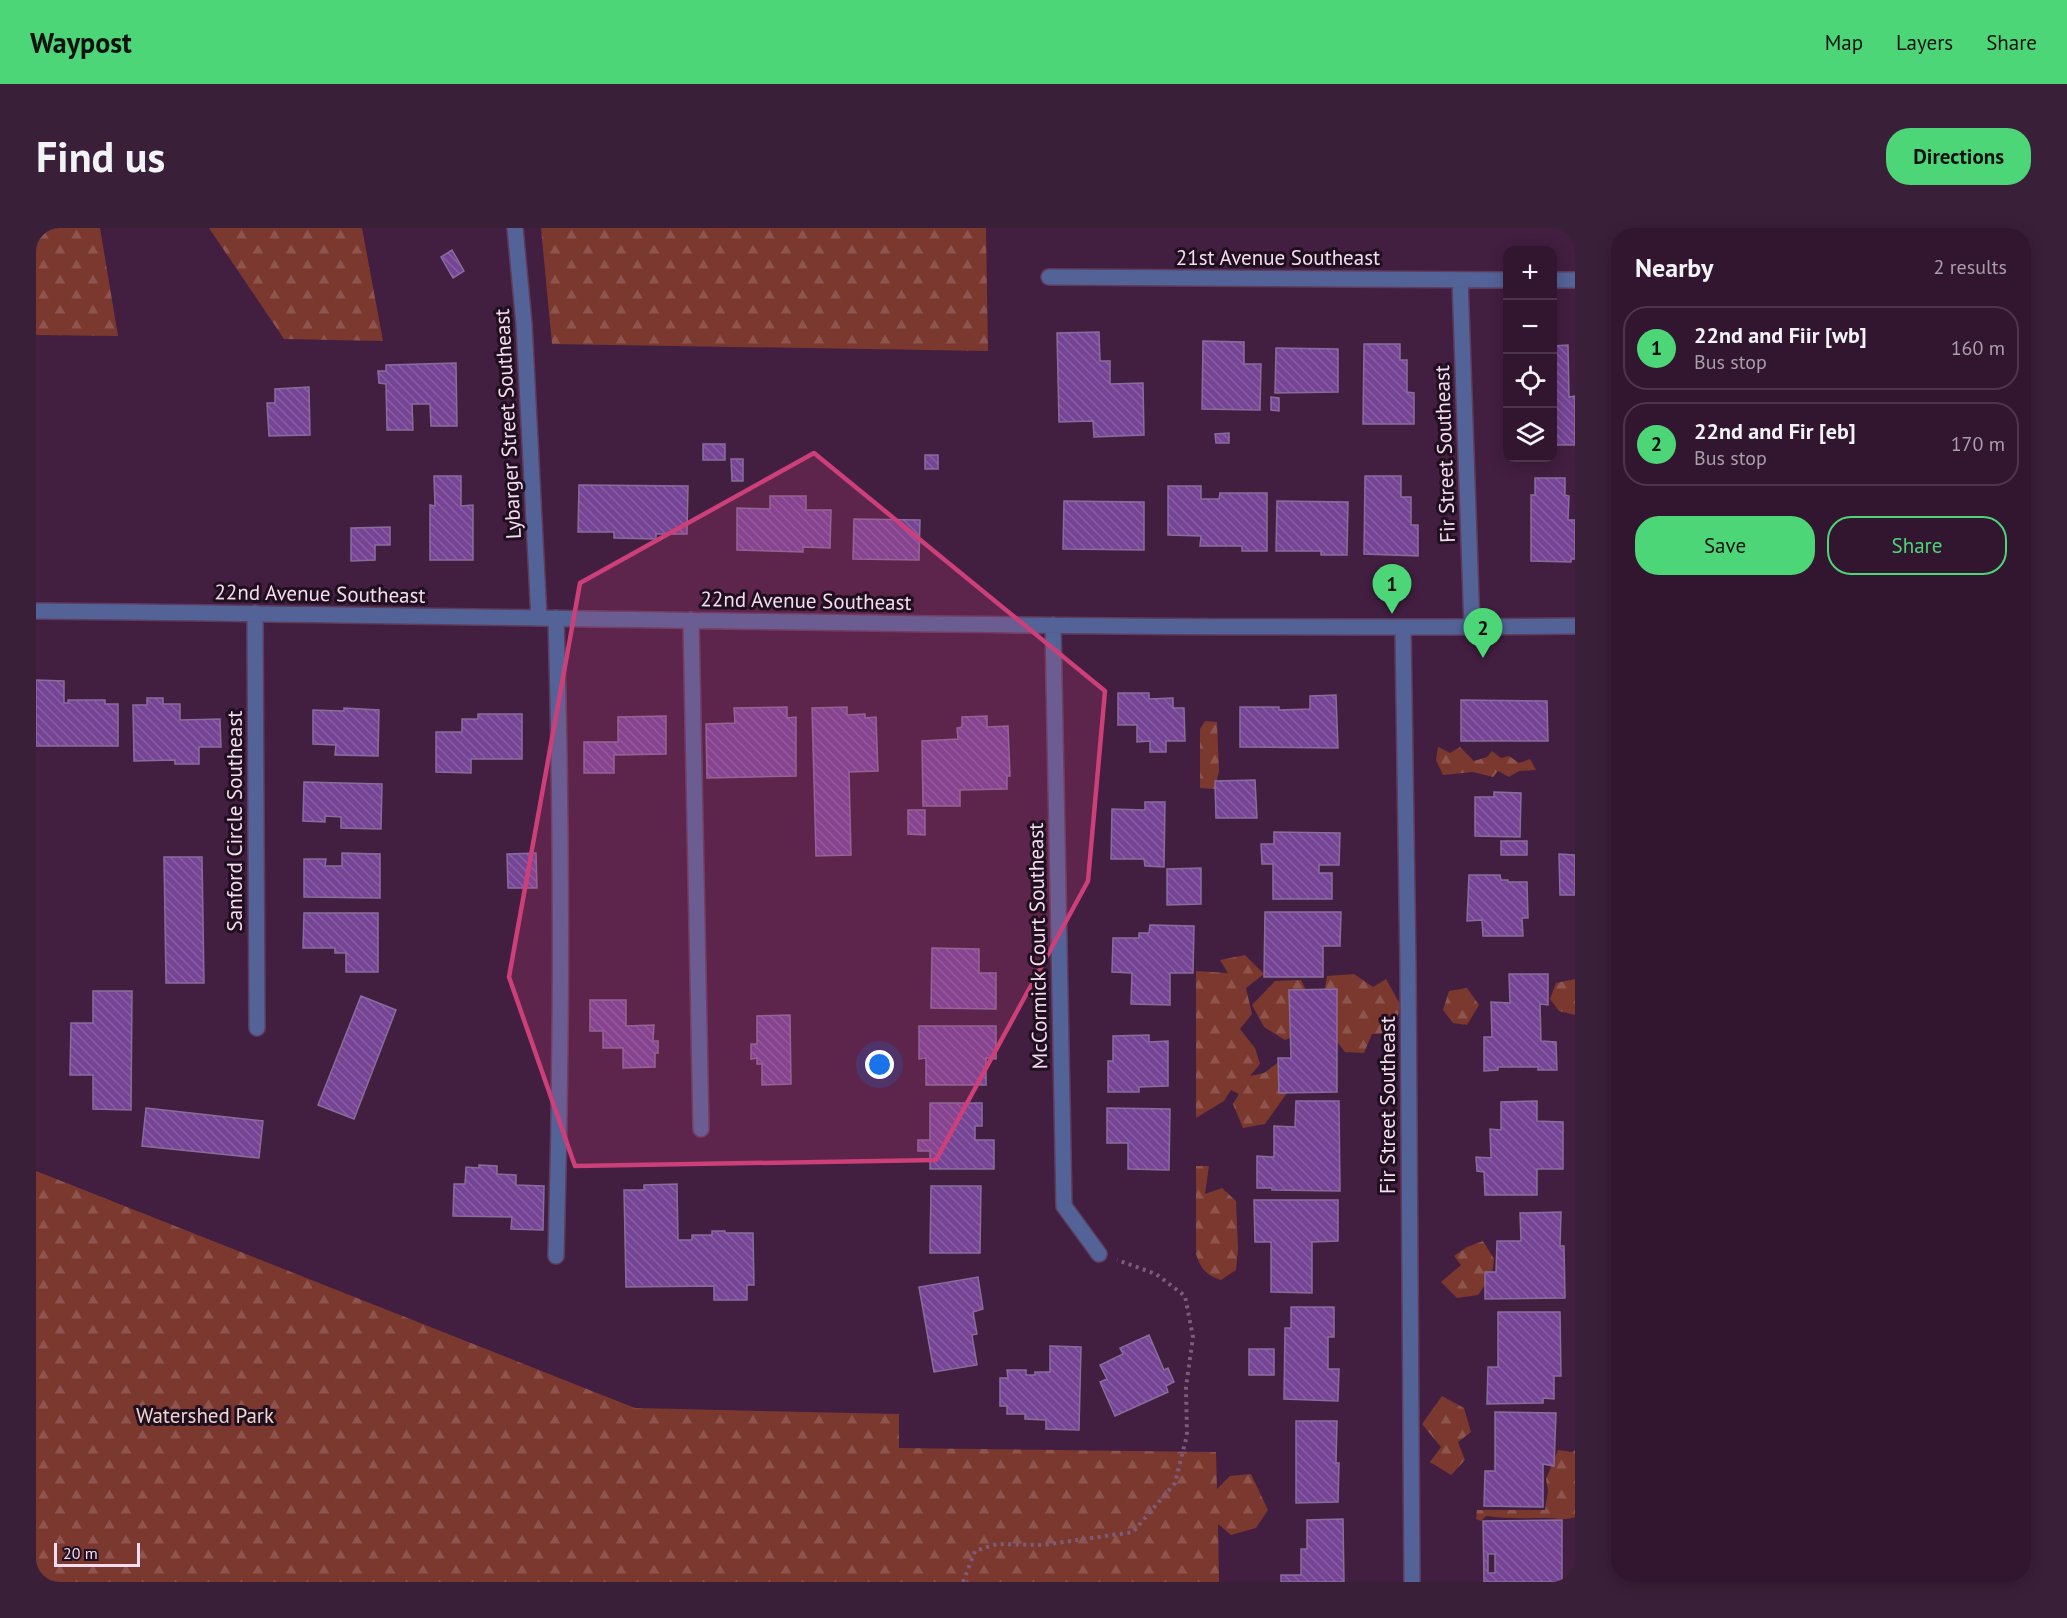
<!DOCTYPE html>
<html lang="en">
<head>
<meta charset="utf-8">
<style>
	:root { --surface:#321630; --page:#3a1f38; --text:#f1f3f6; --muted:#a89fab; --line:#4d354c; --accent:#4cd677 }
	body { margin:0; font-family:"PT Sans",sans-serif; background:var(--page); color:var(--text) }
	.controls { position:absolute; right:18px; top:18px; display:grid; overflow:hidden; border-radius:12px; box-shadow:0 3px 15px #0003 }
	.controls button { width:54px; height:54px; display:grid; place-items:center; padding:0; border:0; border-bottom:2px solid var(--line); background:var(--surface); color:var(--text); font:30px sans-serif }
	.scale { position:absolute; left:18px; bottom:15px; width:86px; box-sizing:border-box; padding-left:6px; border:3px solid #f4dcf1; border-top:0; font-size:16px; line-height:21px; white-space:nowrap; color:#f4dcf1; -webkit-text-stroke:4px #200f1e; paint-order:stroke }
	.you { position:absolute; left:844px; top:837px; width:21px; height:21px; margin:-15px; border:4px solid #fff; border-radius:50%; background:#1a73e8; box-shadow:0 0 0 9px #1a73e833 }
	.badge { display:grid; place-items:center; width:39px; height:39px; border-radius:50%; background:var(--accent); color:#111; font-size:20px; font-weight:700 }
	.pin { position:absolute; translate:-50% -50px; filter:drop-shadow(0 2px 3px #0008) }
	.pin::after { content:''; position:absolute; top:32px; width:21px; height:18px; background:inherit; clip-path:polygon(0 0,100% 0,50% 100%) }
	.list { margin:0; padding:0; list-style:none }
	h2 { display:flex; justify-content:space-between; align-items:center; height:78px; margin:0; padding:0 24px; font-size:26px }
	h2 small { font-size:20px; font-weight:400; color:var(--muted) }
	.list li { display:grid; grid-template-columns:39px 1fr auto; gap:18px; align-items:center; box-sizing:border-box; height:84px; margin:0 12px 12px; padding:0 12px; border:2px solid var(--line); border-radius:24px }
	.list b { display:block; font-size:22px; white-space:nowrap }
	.list p { margin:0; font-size:20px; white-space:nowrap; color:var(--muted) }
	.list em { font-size:20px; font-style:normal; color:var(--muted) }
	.actions { display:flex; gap:12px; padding:18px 24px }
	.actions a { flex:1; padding:14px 0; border:2px solid var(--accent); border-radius:24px; text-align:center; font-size:21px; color:var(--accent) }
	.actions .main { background:var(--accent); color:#111 }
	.icon { flex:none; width:33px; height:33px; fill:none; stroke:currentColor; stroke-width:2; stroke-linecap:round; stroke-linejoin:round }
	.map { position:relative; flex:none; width:1539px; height:1354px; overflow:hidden; border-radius:24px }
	header { display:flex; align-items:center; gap:36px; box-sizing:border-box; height:84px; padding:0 30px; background:var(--accent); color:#111 }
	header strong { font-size:28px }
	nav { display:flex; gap:33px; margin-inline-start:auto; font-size:21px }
	.intro { display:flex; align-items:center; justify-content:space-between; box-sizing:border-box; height:144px; padding:0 36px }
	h1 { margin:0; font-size:42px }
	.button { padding:15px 27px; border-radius:24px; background:var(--accent); color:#111; font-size:21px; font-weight:700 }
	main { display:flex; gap:36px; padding:0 36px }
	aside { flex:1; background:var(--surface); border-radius:24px; box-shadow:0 3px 15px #0003 }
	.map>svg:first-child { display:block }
	.forest { fill:url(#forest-firs) }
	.building { fill:url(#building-back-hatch); stroke:#886d9b; stroke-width:1.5; fill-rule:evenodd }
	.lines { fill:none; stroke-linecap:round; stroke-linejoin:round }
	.minor-casing { stroke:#5e3c5c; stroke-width:18 }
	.path { stroke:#7c5c7a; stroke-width:4; stroke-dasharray:3 4.5; stroke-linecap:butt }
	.minor { stroke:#536398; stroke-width:15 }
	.marked { fill:#cc3f79; fill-opacity:0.2; stroke:#cc3f79; stroke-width:4.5; stroke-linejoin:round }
	.labels { text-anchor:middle; stroke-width:6; stroke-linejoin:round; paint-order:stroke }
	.street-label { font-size:21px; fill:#f4dcf1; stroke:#200f1e }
	.park-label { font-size:21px; fill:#f0d4ce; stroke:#200f1e }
</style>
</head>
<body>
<header>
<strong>Waypost</strong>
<nav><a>Map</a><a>Layers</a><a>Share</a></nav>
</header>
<div class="intro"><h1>Find us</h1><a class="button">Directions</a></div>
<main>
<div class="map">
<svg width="1539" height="1354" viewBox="0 0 1539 1354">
	<defs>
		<pattern id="forest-firs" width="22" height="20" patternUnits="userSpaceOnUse" patternTransform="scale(1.5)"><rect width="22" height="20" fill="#7b382e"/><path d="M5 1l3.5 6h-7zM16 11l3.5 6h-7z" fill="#8e544d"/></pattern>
		<pattern id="building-back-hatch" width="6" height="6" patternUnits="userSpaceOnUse" patternTransform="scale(1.5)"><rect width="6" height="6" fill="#754495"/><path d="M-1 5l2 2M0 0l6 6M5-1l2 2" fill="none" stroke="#895ea4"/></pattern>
	</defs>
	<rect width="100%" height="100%" fill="#421e40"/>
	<!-- forest -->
	<path class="forest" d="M0,0h64l18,108 -82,-1z
		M173,0h153l21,113 -99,-2z
		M505,0h445l2,123 -436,-7z
		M1169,493l12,1 2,49 -4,18 -15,-1v-59z
		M1402,519l12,6 10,-6 14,14 13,-4 5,-6 9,7 8,-2 10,7 11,-4 6,11 -17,1 -10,6 -11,-6 -5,6 -20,-5 -30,3 -7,-15z
		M1209,727l19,19 -18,14 6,26 -12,15 15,19 5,16 -10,12 14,-3 16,-12 9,29 -24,34 -22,4 -10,-24 6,-10 -8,-4 -7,11 -28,17v-147l32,2 -8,-13z
		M1318,746l19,13 13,-8 15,27 -9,27 -20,1 -8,19 -19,-1 -15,-19 -7,-31 4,-26z
		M1539,751v36l-16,-4 -9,-12 6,-16z
		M1265,752l15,31 -7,19 -24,10 -21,-13 -12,-22 23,-24z
		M1431,760l12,17 -12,20 -14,-2 -10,-13 6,-19z
		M1160,938h13l-4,28 17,-6 14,13 2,48 -2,21 -15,10c-15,-5 -20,-11 -25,-26z
		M0,943l599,237 264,6v34l317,4 1,37 13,-13 21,-2 17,36 -12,18 -25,7 -13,-11 1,58h-1183z
		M1447,1013l11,18 -2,16 -14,20 -21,3 -16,-16 20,-17 -7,-9 13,-9z
		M1406,1168l22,12 7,24 -13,10 7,18 -14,15 -21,-13 11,-15 -19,-23z
		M1522,1222l14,2 3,-2v67c-10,4 -18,1 -29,1 -20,0 -40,1 -60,-2l-5,5 -5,-2 1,-9h68l3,-19 -2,-12z"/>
	<!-- building -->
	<path class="building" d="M416,22l12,21 -11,7 -12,-21z
		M1063,104l1,29h10v23l33,-1 1,52 -50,2 -1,-16 -34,1 -2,-89z
		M1167,113l41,1v22h17l-1,46 -58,-1z
		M1328,116h36v16h7v32l7,1v31h-51z
		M1532,117l1,52 6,-1v49h-23v-99z
		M1240,120l62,1v43l-63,1z
		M420,135l1,63h-26l-1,-22h-18l1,26h-26l-1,-46 -7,-1 -1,-12h8v-6z
		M273,159l1,48 -41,1 -2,-33h8v-14z
		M1235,169l8,1v13l-8,-1z
		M1193,205v10h-13l-1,-9z
		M667,216h22v16h-22z
		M889,227h13v14h-13z
		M695,231h12v22h-11z
		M398,248h27v30l12,-1v55h-43v-55l5,1z
		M1329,248h36v21h10v28h7v31l-54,-2z
		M1499,250h30v17l4,1 -1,24h7v39h-4v3l-40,-1v-66h4z
		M543,257l109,1 -1,48h-31v5l-42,-1v-6h-36z
		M1132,258h33v13h18l1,-6h47v58h-25v-5h-42l1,-10 -33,-1z
		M734,268h36v14h25l-1,38 -27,-1v5l-66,-2v-42l33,1z
		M1028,273l80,1v48l-81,-1z
		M1241,273l71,1 -1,53h-26v-4h-45z
		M818,291l66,1 -1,40 -66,-1z
		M354,299v18h-15v15l-24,1v-33z
		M0,452l28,1v22h4v-3h37v4h13v42h-82z
		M1082,465h31v6l24,-1v10h11l1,33h-19v11h-16v-11l-13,1v-17h-19z
		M1300,467l2,53 -98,-1v-40h39v3l31,-1v-13z
		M111,470h16v6h17v16l40,-1 1,28h-22v17h-24v-4l-41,1 -1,-56h14z
		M1425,472l86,1 1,40h-87z
		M751,479v11l9,-1v59l-89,2 -1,-54 29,-1 -1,-15z
		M811,479v8l18,-1v4l11,-1 2,54 -29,1 2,83 -35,1 -4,-148z
		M308,480l35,2 -1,46 -43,-1 1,-10 -23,-1v-34l31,1z
		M442,486h44v45h-51v14l-35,-1v-40h26v-13h16z
		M630,488v38l-52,1v18h-30v-31h34v-25z
		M951,488v11l21,-1 2,50h-3v13l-47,1v16h-37l-1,-65 36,-2 -1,-11 5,-1v-10z
		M1219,552l2,38h-41l-1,-37z
		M268,554l78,2 -1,45 -40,-1v-11l-16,-1v6l-22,-1z
		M1458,564l27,1 -1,44 -45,-1v-39h19z
		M1109,574h20l-1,65 -19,-1 -1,-7h-33l1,-50 33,1z
		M872,582h17v25l-17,-1z
		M1238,604l66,1 -1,32h-20v8h13v26h-59v-35h-11l-1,-20h13z
		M1465,613h26v14h-26z
		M306,625l38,1v44l-76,-1v-38h22l-1,7h17z
		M500,625l1,35h-29l-1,-34z
		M1523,626l16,1v40h-15z
		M128,629h38l2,126h-38z
		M1165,640v36l-34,1v-36z
		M1433,647h31l1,5h7v2h19l1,36h-6l1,18h-40l-1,-16 -15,1z
		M1229,684h76l-1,34h-17v31h-59z
		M268,685h74v59h-32v-19h-11v-5h-32z
		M1114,697l44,1 -1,47h-23v32l-39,-1 1,-31 -20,-1 1,-34h26v-5h10z
		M896,720l47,1v24h17v36l-65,-1z
		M1473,746h39v31l-8,-1 1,37 15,1 1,28h-19v-3h-40v3l-14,1v-34h8l-1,-35 19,1z
		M1301,761v103l-58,1 -1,-35h13l-2,-68z
		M57,763h39l-1,119 -38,-1v-34h-23l1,-52h22z
		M325,768l35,14 -42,109 -36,-14z
		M554,772h36v26l28,-1 -1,16h5v12h-3v14l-32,1v-20h-20v-17h-13z
		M754,787l1,69 -29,1v-21h-5v-6l-6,1v-15h6v-28z
		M883,798h77v33l-10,-1v27h-60v-27l-7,1z
		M1113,807v7l19,-1v45l-29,1v5h-31v-31h5v-25z
		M1260,873h43l1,90 -68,-1v-2h-15v-32l17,1v-31l21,1z
		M1501,873v20l26,1v47h-26v26h-52l-1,-23 -7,-1 -1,-14 15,1 -1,-29 11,1v-28z
		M894,875h52v23h-7v14h19v29h-64v-18h-12v-11h12z
		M110,880l117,13 -4,37 -117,-12z
		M1071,880l63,1 -1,61 -41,-1v-26h-21z
		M443,937l18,1v8l19,1v10l28,1 -1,44 -32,-1 1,-12 -59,-1 1,-32h11l1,-17 13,1z
		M641,956l1,56h14v-5h20v-4h13v2h28l1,52h-7v15h-33v-14l-88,1 -2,-97h20v-5z
		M895,958h50l-1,67h-50z
		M1218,972h84v41l-26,1v51l-41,-1v-50h-16z
		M1525,984l-1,34h4l1,52 -80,1v-27h11l1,-31h24l-1,-28z
		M942,1049l5,32 -10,3 4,22 -5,1 5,30 -43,7 -15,-85z
		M1255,1079h43v30h-6v32h11l-1,32 -54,-2 1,-71h6z
		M1462,1084h62l1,64h-7v23l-11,-1v5l-56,1 1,-37h10z
		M1113,1107l15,35 4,-2 6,14 -8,4 2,6 -53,24 -15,-34 7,-3 -7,-14 23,-11 -3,-6z
		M1014,1118l31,1 -2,83 -33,-1v-9l-21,-1v-5h-18v-8h-7v-28h8l-1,-8h19v5h9v-3h15z
		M1213,1121h25v26h-25z
		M1459,1184l61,1 -2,53 -11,-2v43l-59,-1 1,-35h10z
		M1260,1193h41l-1,42h3l-1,39 -42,1z
		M1307,1291l1,63h-63v-7h20v-26h6v-29z
		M1526,1292v62h-78l-1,-61zM1452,1326h7v19h-7z"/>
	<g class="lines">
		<defs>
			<path id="minor" d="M479,0l9,96 15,294
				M1013,49l459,3
				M1424,52l12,347
				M1516,52h23
				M0,383c513,5 1026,20 1539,15
				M219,385l2,415
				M520,390c6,213 6,426 0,638
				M655,392l10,509
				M1017,397l11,581 35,48
				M1367,400l5,340 4,614"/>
		</defs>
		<!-- minor casing -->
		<use href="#minor" class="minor-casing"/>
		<!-- path -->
		<path class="path" d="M927,1354l12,-31 22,-7 46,1 90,-13 42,-49 12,-48 -1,-48 7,-50 -8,-41 -29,-22 -39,-14"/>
		<!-- minor -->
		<use href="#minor" class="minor"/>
	</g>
	<!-- marked area -->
	<path class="marked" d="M778,225l291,238 -17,190 -152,279 -361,6 -66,-189 71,-394z"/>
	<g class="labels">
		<!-- street labels -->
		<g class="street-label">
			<text x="1242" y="37">21st Avenue Southeast</text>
			<text transform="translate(472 196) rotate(-93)" y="7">Lybarger Street Southeast</text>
			<text transform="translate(1409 226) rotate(-92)" y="7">Fir Street Southeast</text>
			<text transform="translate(284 366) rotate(1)" y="7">22nd Avenue Southeast</text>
			<text transform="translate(770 373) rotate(1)" y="7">22nd Avenue Southeast</text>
			<text transform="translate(199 593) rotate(-90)" y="7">Sanford Circle Southeast</text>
			<text transform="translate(1002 718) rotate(-91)" y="7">McCormick Court Southeast</text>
			<text transform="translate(1352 877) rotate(-90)" y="7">Fir Street Southeast</text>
		</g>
		<!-- park labels -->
		<g class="park-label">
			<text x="169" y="1195">Watershed Park</text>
		</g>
	</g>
</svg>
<div class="controls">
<button>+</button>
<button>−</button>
<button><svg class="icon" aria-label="locate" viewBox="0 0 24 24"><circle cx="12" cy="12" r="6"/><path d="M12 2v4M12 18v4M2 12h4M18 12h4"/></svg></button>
<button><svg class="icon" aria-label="layers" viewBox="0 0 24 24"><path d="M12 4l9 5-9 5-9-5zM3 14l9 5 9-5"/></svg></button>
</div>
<div class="scale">20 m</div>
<div class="you"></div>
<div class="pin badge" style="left:1356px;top:386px">1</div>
<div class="pin badge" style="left:1447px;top:430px">2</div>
</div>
<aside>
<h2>Nearby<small>2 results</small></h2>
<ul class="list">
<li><span class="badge">1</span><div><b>22nd and Fiir [wb]</b><p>Bus stop</p></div><em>160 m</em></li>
<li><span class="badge">2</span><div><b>22nd and Fir [eb]</b><p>Bus stop</p></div><em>170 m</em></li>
</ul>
<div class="actions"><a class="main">Save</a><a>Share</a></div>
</aside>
</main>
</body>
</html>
